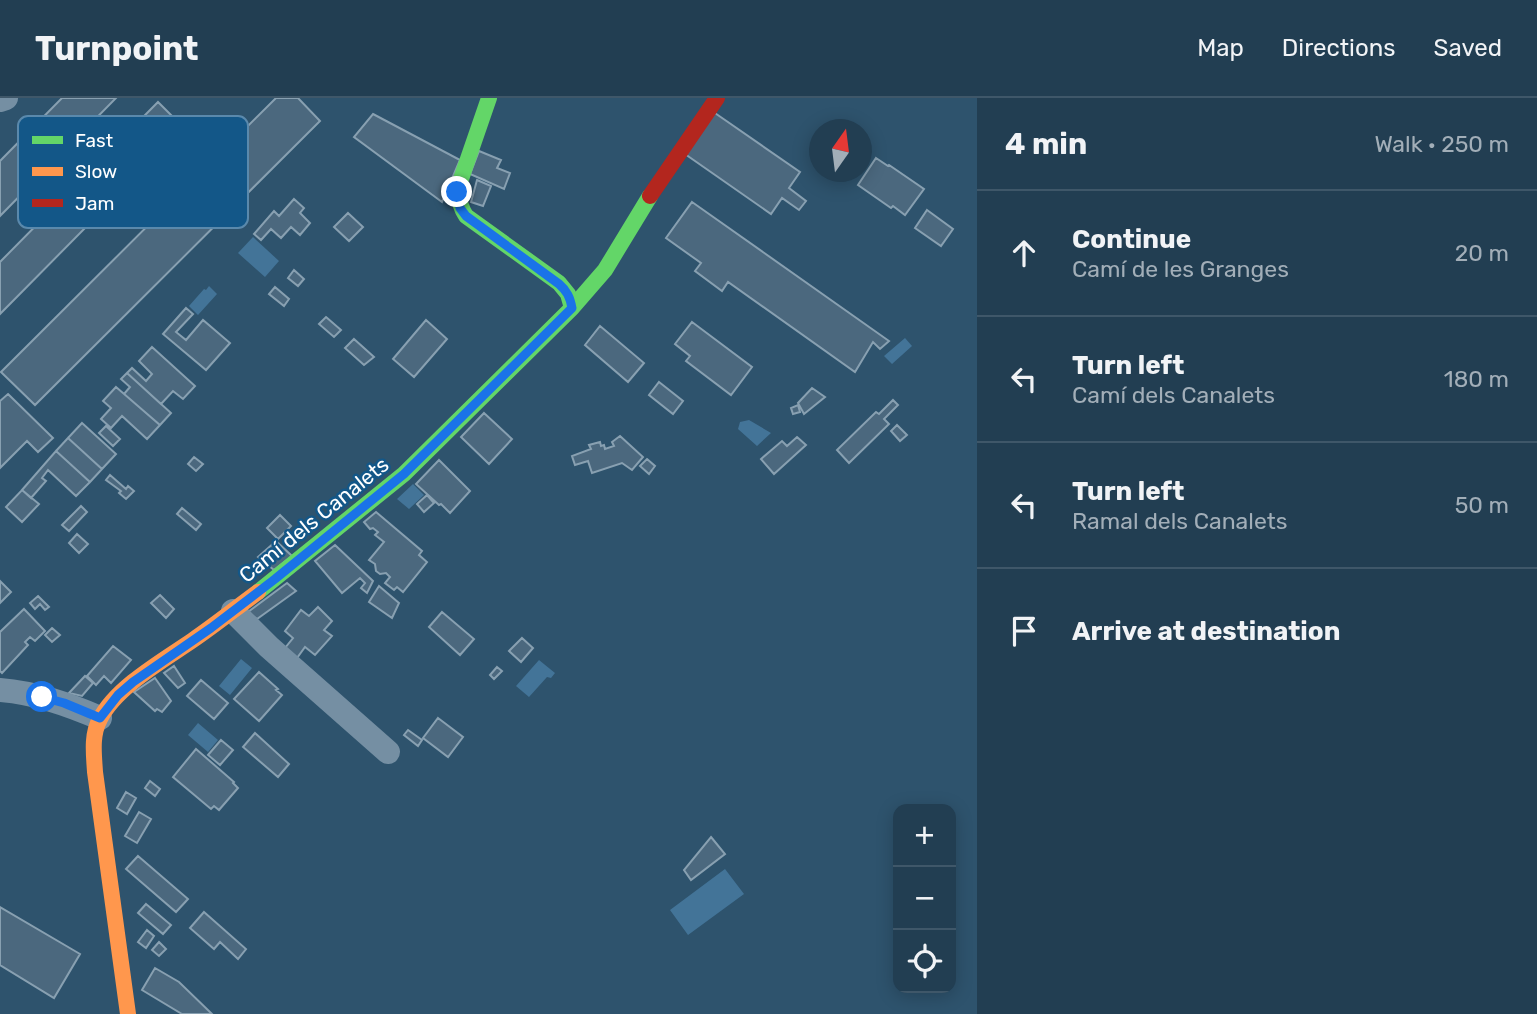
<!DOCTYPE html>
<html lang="en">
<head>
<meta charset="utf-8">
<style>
	:root { --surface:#223e52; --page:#2e495c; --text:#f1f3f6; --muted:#a2aeb8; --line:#3f5769 }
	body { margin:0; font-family:Rubik,sans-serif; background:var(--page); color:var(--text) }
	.controls { position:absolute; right:21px; bottom:21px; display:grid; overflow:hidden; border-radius:14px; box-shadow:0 4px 18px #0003 }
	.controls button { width:63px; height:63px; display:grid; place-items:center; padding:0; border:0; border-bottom:2px solid var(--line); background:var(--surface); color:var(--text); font:35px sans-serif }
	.compass { position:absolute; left:809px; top:21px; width:63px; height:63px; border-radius:50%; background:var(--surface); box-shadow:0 4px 18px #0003; rotate:14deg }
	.stop { position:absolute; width:21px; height:21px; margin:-16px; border:5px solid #1a73e8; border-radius:50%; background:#fff }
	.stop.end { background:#1a73e8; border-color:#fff; box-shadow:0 2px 7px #0008 }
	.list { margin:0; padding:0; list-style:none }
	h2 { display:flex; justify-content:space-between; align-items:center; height:91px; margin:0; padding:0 28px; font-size:30px }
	h2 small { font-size:23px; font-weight:400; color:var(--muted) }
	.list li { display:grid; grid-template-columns:46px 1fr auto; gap:21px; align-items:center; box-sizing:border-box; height:126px; padding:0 28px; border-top:2px solid var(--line) }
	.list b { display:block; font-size:26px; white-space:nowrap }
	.list p { margin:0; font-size:23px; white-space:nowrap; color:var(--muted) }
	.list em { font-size:23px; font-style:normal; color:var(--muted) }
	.icon { flex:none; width:38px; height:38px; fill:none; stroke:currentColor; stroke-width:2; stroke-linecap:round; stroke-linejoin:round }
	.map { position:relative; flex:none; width:977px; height:916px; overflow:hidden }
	header { display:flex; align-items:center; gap:42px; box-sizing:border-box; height:98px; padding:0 35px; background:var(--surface); border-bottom:2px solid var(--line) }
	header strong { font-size:33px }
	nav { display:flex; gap:38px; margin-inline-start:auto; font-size:24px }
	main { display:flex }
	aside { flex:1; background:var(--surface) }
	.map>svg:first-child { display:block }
	.water { fill:#437498 }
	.building { fill:#4b687e; stroke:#88a0b1; stroke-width:2 }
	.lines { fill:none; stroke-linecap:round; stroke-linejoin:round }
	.street { stroke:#758fa3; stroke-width:24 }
	.fast { stroke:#63d668; stroke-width:16 }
	.slow { stroke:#ff974d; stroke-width:16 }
	.jam { stroke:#b3261e; stroke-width:16 }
	.route { stroke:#1a73e8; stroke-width:9 }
	.labels { text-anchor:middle; stroke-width:5; stroke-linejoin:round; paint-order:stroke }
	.street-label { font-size:21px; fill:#fff; stroke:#135788 }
	.key { fill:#135788; stroke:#5a89ac; stroke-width:2 }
	.key-label { font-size:19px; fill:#fff }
</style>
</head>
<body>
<header>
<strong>Turnpoint</strong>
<nav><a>Map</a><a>Directions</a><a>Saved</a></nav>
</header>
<main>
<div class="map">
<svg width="977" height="916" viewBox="0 0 977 916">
	<rect width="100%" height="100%" fill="#2e536d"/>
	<!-- water -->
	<path class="water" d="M253,139l26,24 -14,16 -27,-24z
		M209,188l8,8 -19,21 -9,-9 15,-17 2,1z
		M905,240l7,8 -20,18 -8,-8z
		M749,322l22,13 -14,13 -19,-17 2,-7z
		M413,386l11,11 -15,14 -12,-10z
		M241,561l11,9 -22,27 -11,-9z
		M539,562l16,13 -4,5 -4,-1 -18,20 -13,-11z
		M198,625l20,17 -10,12 -20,-17z
		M725,771l19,25 -56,41 -18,-25z"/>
	<!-- building -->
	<path class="building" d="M62,0h54l-116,118v-55z
		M276,0h22l22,23 -285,284 -34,-33z
		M158,4l26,26 -184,186v-52z
		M712,13l88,61 -11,16 17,13 -7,9 -17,-12 -11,16 -86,-60z
		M373,16l87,46 -18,42 -88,-65z
		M479,53l22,9 -4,8 13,5 -6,16 -34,-15z
		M876,60l12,8 1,-1 35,24 -19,26 -12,-9 -2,2 -33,-23z
		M477,82l14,6 -8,20 -12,-4z
		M294,101l10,9 -4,5 10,10 -10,12 -9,-8 -10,11 -10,-9 -10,11 -7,-6 20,-23 5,5z
		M692,104l197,139 -9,8 -7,-7 -18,30 -127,-90 -6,9 -27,-20 6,-8 -35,-25z
		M927,112l26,19 -12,17 -26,-18z
		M348,115l15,14 -14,14 -15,-14z
		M294,172l10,9 -6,7 -10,-8z
		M275,189l14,12 -5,7 -15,-12z
		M186,210l7,6 -17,18 10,8 17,-20 27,23 -24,27 -43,-36z
		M326,219l15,13 -7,7 -15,-13z
		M426,222l21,19 -33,38 -21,-18z
		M692,224l60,45 -21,28 -45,-34 4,-5 -15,-12z
		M600,228l44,37 -16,19 -43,-37z
		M354,241l20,18 -10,8 -19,-17z
		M152,249l43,39 -12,13 -10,-8 -12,13 -34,-31 5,-5 14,13 6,-7 -13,-13z
		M127,275l44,40 -11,12 -36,-31 6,-7 -9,-8z
		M659,284l24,19 -10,13 -24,-19z
		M116,289l44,38 -13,14 -25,-23 -11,12 -10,-9 10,-11 -8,-7z
		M812,290l13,9 -21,17 -6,-11z
		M8,296l45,44 -15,14 -11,-11 -27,27v-67z
		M893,302l5,5 -14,14 5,5 -40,39 -12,-13 39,-38 3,2z
		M798,307l2,7 -7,2 -2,-6z
		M484,315l28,26 -23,25 -28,-27z
		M82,325l34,31 -14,15 -34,-31z
		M897,327l10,10 -7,6 -9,-10z
		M106,328l14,13 -7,7 -14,-13z
		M620,338l23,21 -11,13 -10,-7 -30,10 -4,-12 -13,4 -3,-9 19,-7 -2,-4 11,-3 1,4 3,-1 1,4 9,-3 -2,-4z
		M797,339l9,8 -32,29 -13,-15 21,-18 5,5z
		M68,340l34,31 -12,13 -34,-31z
		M56,353l34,31 -14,14 -28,-26 -6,8 4,3 -15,17 -9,-8z
		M194,359l9,7 -7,7 -8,-7z
		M647,361l8,7 -6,8 -9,-8z
		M439,362l31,31 -20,22 -9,-9 -2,1 -23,-21z
		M110,377l16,14 2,-3 6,5 -8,8 -7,-6 2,-2 -15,-11z
		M22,392l17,14 -17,18 -16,-15z
		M427,397l7,8 -10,9 -7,-8z
		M81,408l6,6 -18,19 -7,-6z
		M182,410l19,16 -5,6 -19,-16z
		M376,414l46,39 -3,4 8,7 -24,30 -6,-5 -3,3 -9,-7 5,-6 -4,-4 -6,1 -4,-3 -1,-7 -6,-4 15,-18 -9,-7 3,-3 -5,-4 -3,1 -6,-7z
		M280,417l11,11 -13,13 -11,-11z
		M77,436l11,10 -9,9 -10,-10z
		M276,443l16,15 -18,14 -16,-13z
		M335,447l38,36 -6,12 -6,-5 4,-5 -5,-5 -18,15 -27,-32z
		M0,483l11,11 -11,11z
		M287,485l9,8 -39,28 -9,-7z
		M379,488l20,17 -7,15 -23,-16z
		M160,497l14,14 -8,9 -15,-15z
		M38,498l11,11 -4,3 -5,-6 -5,5 -5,-6z
		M318,509l14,14 -8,9 8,6 -17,19 -10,-8 -8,11 -12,-10 8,-10 -8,-7 16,-21 8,6z
		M24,511l21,22 -10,10 -5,-4 -5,5 3,3 -26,28 -2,-2v-39z
		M442,514l32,27 -14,16 -31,-28z
		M52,530l8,7 -8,7 -7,-7z
		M522,540l11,10 -12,14 -12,-11z
		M113,548l18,14 -20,23 -7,-7 -8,9 -9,-9z
		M174,568l11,17 -7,5 -14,-15z
		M497,569l5,4 -8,8 -4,-4z
		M259,574l19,17 -2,1 6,5 -23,26 -25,-22z
		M85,578l8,7 -11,13 -13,-3z
		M155,580l16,23 -9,11 -5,-3 -2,2 -21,-19z
		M201,582l27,23 -14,16 -27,-23z
		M438,620l25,19 -15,20 -25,-19z
		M408,632l14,10 -4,6 -14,-11z
		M255,635l34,31 -11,13 -35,-30z
		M221,642l12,10 -13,15 -12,-10z
		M196,651l38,33 -1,1 5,5 -19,22 -5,-4 -3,3 -38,-32z
		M150,683l10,8 -5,7 -10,-8z
		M126,694l10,6 -9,16 -10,-6z
		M139,714l12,7 -14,24 -12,-7z
		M711,739l14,17 -34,26 -7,-10z
		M138,758l50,43 -12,13 -50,-43z
		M146,806l25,21 -8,9 -25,-21z
		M0,809l80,47 -26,44 -54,-33z
		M204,814l42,37 -8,10 -18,-17 -6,7 -24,-21z
		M147,832l7,6 -8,12 -8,-6z
		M159,844l7,7 -7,7 -7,-6z
		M155,870l24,14 33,32h-30l-40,-24z"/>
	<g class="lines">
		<!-- street -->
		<path class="street" d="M0,2l6,-2
			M233,513l36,36 119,105
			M0,592c36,3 67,14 100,28"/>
		<!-- fast -->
		<path class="fast" d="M489,0l-29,84c-3,13 -1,23 6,34l93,67 9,11 4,14
			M258,494l146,-118 168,-166 33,-38 45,-74"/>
		<!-- slow -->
		<path class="slow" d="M128,916l-33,-242c-1,-17 -4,-37 5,-53 16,-32 64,-59 93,-79 22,-15 43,-32 65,-48"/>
		<!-- jam -->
		<path class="jam" d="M650,98l67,-98"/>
	</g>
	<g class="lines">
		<!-- route -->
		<path class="route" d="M42,599l22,6 36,15 18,-23 15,-13 78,-54 64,-49 129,-105 168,-166c-2,-11 -5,-17 -13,-24l-93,-68 -6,-8 -3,-16"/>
	</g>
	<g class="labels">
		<!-- street labels -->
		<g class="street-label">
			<text transform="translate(314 422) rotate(-39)" y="7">Camí dels Canalets</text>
		</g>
	</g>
	<!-- legend -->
	<rect x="18" y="18" width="230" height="112" rx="10" class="key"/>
	<rect x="32" y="38" width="31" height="8" fill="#63d668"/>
	<rect x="32" y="69" width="31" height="9" fill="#ff974d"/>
	<rect x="32" y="101" width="31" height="8" fill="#b3261e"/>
	<g class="key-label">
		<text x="75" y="49">Fast</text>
		<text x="75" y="80">Slow</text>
		<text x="75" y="112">Jam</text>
	</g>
</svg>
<div class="controls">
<button>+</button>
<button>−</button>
<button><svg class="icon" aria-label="locate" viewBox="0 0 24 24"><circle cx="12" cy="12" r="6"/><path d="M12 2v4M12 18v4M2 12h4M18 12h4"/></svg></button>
</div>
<svg class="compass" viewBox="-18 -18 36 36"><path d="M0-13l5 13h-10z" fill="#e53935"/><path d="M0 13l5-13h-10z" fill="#a2aeb8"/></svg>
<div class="stop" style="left:42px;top:599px"></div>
<div class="stop end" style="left:457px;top:94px"></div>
</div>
<aside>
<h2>4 min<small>Walk · 250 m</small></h2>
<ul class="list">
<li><svg class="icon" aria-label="ahead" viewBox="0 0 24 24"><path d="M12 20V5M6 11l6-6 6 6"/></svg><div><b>Continue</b><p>Camí de les Granges</p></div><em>20 m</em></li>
<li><svg class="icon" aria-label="left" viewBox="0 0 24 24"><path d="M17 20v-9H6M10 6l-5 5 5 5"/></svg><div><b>Turn left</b><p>Camí dels Canalets</p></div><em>180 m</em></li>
<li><svg class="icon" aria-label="left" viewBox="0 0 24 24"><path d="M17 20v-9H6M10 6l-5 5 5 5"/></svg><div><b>Turn left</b><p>Ramal dels Canalets</p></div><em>50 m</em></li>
<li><svg class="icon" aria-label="arrive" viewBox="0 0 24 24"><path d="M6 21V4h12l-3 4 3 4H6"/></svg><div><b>Arrive at destination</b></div></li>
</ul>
</aside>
</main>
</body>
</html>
